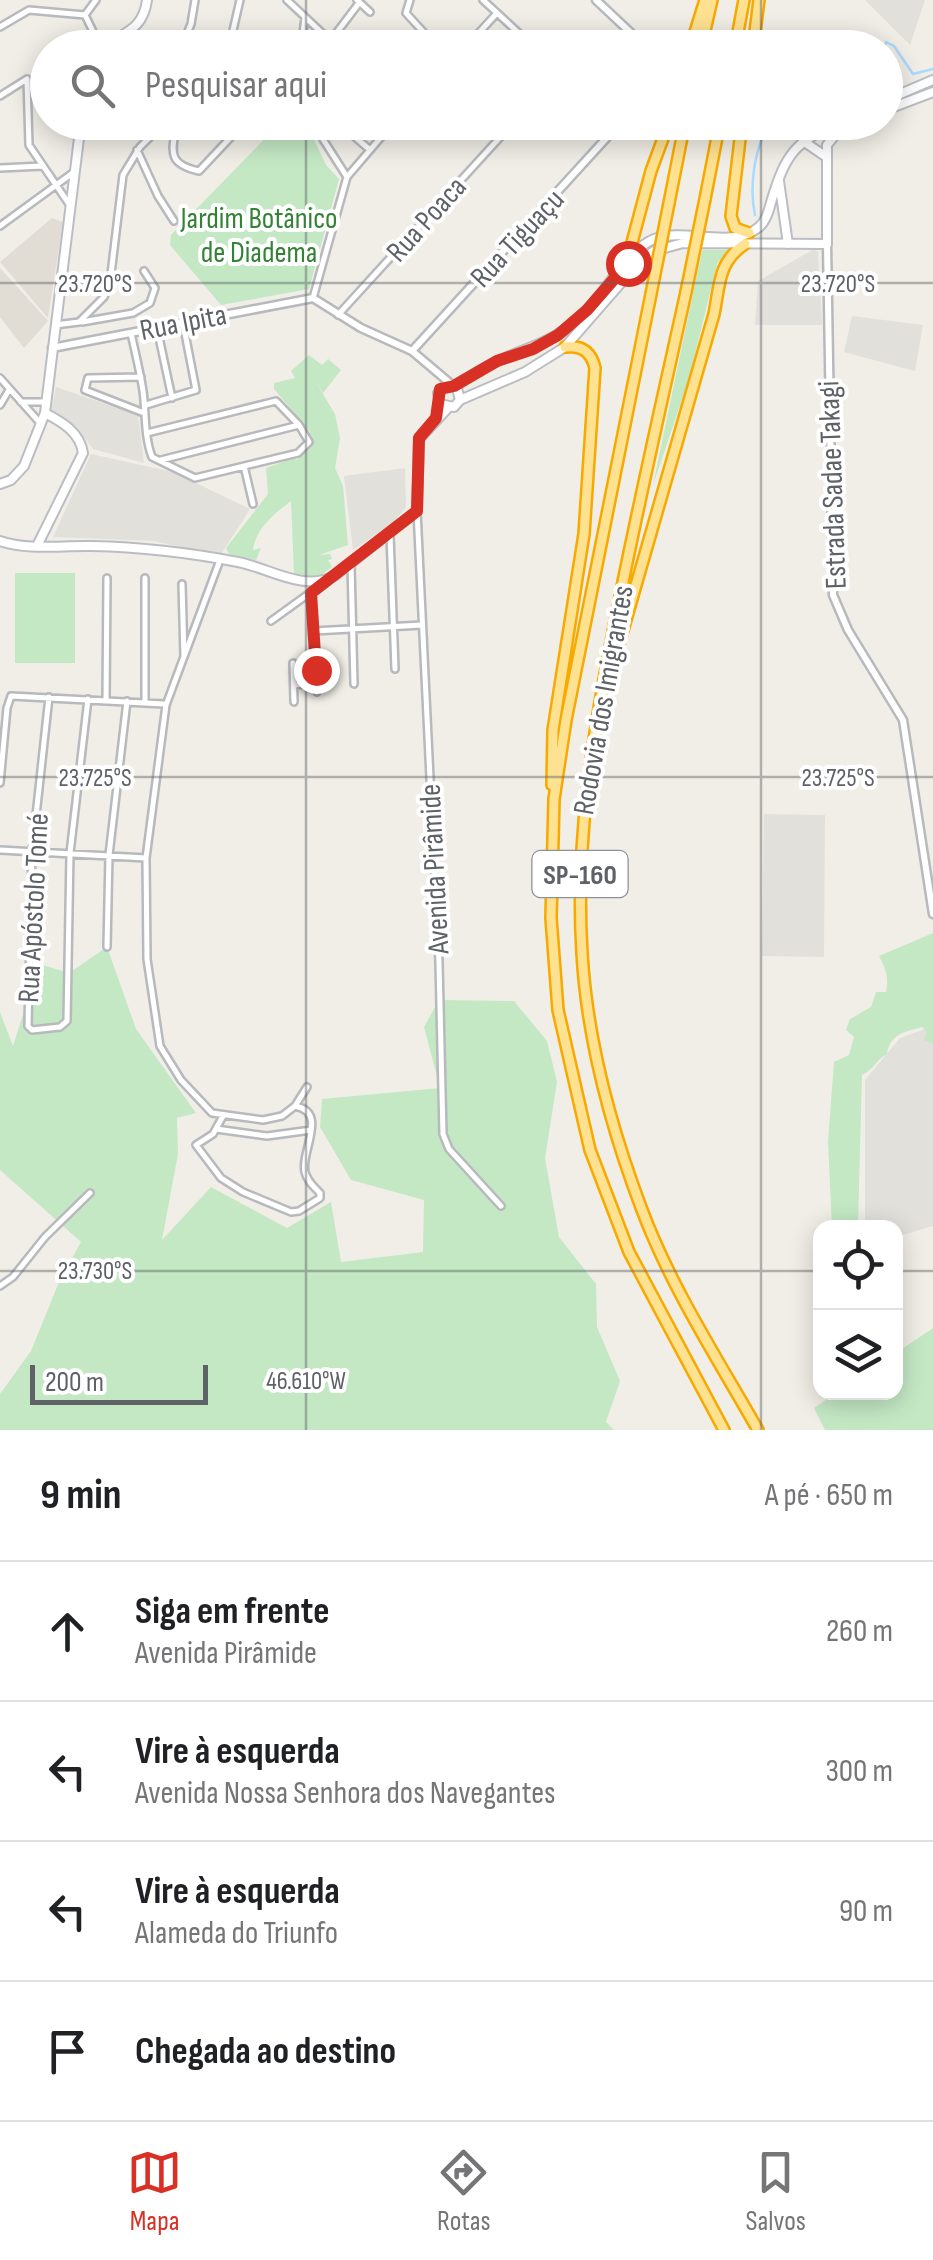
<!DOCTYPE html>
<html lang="pt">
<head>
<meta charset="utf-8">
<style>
	:root { --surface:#fff; --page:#f6f6f6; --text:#202124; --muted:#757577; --line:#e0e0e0; --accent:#d93025 }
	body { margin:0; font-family:"Sofia Sans Condensed",sans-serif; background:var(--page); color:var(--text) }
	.controls { position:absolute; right:30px; bottom:30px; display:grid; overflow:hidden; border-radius:20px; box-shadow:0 5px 25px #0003 }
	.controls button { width:90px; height:90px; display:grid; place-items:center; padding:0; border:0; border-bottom:2px solid var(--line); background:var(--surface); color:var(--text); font:50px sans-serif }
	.scale { position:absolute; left:30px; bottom:25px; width:178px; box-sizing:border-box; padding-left:10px; border:5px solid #5e6267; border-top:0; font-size:28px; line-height:35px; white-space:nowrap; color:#5e6267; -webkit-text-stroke:8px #fff; paint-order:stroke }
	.stop { position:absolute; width:30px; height:30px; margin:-22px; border:8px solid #d93025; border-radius:50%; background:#fff }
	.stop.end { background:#d93025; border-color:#fff; box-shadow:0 2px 10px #0008 }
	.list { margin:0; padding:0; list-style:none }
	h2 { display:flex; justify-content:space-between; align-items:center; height:130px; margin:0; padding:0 40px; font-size:42px }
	h2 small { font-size:32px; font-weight:400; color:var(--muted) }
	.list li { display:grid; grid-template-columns:65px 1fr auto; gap:30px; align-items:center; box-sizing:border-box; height:140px; padding:0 40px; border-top:2px solid var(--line) }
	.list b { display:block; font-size:38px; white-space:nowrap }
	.list p { margin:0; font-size:32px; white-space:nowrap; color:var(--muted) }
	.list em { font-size:32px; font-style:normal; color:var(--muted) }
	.icon { flex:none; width:55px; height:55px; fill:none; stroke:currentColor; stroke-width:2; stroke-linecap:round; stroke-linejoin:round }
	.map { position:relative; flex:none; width:933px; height:1430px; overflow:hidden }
	.search { position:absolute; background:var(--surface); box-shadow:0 5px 25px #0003; left:30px; right:30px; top:30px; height:110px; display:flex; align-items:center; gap:25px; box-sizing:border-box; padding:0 35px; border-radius:55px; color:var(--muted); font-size:38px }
	.sheet { height:690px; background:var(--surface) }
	nav { display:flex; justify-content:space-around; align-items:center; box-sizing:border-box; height:140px; border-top:2px solid var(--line); background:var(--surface); font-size:28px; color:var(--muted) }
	nav a { display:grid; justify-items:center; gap:5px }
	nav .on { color:var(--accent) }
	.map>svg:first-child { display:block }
	.industrial { fill:#e2e0db }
	.education { fill:#e1ddd5 }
	.green { fill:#c4e8c4 }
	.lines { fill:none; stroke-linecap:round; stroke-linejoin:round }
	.stream { stroke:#a9daff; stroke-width:2.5 }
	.minor-casing { stroke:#b7b9bd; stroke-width:10 }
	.tertiary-casing { stroke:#b7b9bd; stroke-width:11 }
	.secondary-casing { stroke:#babdc3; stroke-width:12 }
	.motorway-casing { stroke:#f8a900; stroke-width:14 }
	.minor { stroke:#fff; stroke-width:5 }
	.tertiary { stroke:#fff; stroke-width:6 }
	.secondary { stroke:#fff; stroke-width:8 }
	.motorway { stroke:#fee291; stroke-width:9 }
	.motorway-bridge-casing { stroke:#f8a900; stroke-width:14; stroke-linecap:butt }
	.motorway-bridge { stroke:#fee291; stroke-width:9 }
	.route { stroke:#d93025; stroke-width:12 }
	.ticks { fill:none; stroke:#5e6267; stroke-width:2.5; stroke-opacity:0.45 }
	.labels { text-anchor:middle; stroke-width:8; stroke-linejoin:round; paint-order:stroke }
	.shield { fill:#fff; stroke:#8e9195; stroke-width:2.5 }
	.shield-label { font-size:28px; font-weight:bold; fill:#5e6267 }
	.park-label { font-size:30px; fill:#338236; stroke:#fff }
	.street-label { font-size:30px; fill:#5e6267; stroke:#fff }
	.ticks-label { font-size:25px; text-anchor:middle; fill:#5e6267; stroke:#fff; stroke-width:8; stroke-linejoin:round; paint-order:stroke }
</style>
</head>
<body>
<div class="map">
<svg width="933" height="1430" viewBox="0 0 933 1430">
	<rect width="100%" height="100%" fill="#f1eee7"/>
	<!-- industrial -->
	<path class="industrial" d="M865,0h60l-15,45z
		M814,249l4,3 4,73h-67l3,-44z
		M852,316l71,9 -8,46 -71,-19z
		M56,387l82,28 6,48 -51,-14 -17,-23 -25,-15z
		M91,454l82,18 77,37 -30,47 -66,-15 -101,-4z
		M405,468l1,39 -12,15 -41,28 -9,-74z
		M764,814l61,1 -1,142 -62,-1z
		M933,1026v200l-37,11v-9h-31v-148l35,-42z"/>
	<!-- education -->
	<path class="education" d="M52,218l11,4 -15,96 -48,-56z
		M0,268l48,53 -24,27 -24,-31z"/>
	<!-- green -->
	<path class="green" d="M280,123h19l12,10 15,32 13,14 -30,110 -88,16 -51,-60 1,-10z
		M702,250h25l-10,14 -28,115 -36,106z
		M309,355l13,10 6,-6 13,11 -18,23 -9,-14 21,35 5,24 -5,30 8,18 5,59 -29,10 11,-1 2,5 -4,1 4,7 -15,11 -23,-5 -3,-72c-17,13 -35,27 -38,49l8,-2 -5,12 -27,-6 -3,-6 42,-54 -2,-26 31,-11 -2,4 16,-14 -1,-15 -36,-43v-6l21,-5 -4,-7z
		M15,573h60v90h-60z
		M933,933v111l-9,-4 3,-8 -5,-5c-18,5 -32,7 -35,27 -11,6 -14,16 -25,21l-4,149 -3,3h-23l-4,-85 6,-80 15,-7 5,-18 -8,-7 4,-11 21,-12 5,-15h10c3,-16 0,-22 -7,-36z
		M107,947l29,82 60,84 -19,5 1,36 -16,86 49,-53 76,41 44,-26 10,60 82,-10 1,-52 -73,-20 -31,-53 2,-28 118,-11 -16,-61 15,-27 75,1 33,40 10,41 -12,76 14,79 37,47 1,43 23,54 -14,41 8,8h-614v-36l31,-43 28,-69 22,-40 -81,-72v-158l13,34 26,-82 30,9z
		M933,1328v102h-108l-11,-22 22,-15 60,-1v-39z"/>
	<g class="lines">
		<!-- stream -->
		<path class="stream" d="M885,48l1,-6 8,4 19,28 20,-5
			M755,215c-6,-29 -1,-68 16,-93"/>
		<defs>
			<path id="minor" d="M96,0l-11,15 16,33
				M287,0l51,48
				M357,0l13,12
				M410,0l-4,13 32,35
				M483,0l52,48
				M0,27l29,-17 56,5
				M331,40l28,-37
				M181,48l10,-24 4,-24
				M229,48l11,-48
				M301,48l4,-30
				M465,48l32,-35
				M0,96l27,-17 2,66 40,59
				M312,122l35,55 -34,121
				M338,122l32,28
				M137,150l21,46 16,25
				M0,168l43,-2
				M347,177l47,-55
				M0,226l74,-54
				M338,315l176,-193
				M82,322l51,-9 17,-10 5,-15 -11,-17
				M55,325l24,-3 25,-25 6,-15 13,-107 17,-28 23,-23 8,-1 5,4c-4,24 -9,37 23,44l46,-49
				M157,328l15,70
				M131,333c4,19 9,38 12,58 3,22 1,45 9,66l43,21 103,-25 11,-11 -10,-17 -23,-24 -129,32
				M141,377l-53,1 -3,12 59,23
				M0,378l41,46
				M21,402h24
				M0,405l9,-15
				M146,405l50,-15 -13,-67
				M161,460l138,-35
				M244,466l9,38
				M417,511l22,452 4,171 6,15 52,57
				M390,535l5,134
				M220,560l-54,145 -20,153 1,101 13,87 21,34 31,33 51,7 19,-4 13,-10 12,-19
				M351,565l3,119
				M182,584l2,73
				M311,593l6,99
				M271,621l54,-39
				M314,631l108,-6
				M293,663l1,39
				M294,685l22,-2
				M49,697l-17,155 -4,174 4,4 28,-3 7,-6 3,-168 18,-154
				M106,700l1,-122
				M145,702v-124
				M0,783l7,-75 4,-12 153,8
				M0,850l146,8
				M107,947l2,-92 18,-154
				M223,1116l-10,18 -17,11 25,33 22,14 48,20 8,-1 21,-13v-5c-6,-6 -13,-12 -15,-21 -5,-20 24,-60 -10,-66
				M216,1129l51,7 44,-6
				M0,1286l13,-9 32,-40 45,-44"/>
			<path id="tertiary" d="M596,0l51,48
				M827,244l6,351 15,35 55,90 30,194
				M52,348l261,-50 48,30 51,23 39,33
				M412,351l209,-229"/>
			<path id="secondary" d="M102,48c21,-16 41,-17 45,-48
				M886,100l47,-20
				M886,110l47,-18
				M803,141l22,15
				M779,181l9,63
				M453,386c16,-9 31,-19 47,-26 38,-17 54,-17 86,-49 20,-20 43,-62 68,-72 32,-12 78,11 105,-12 8,-7 10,-18 13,-28 14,-45 22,-56 66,-77
				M440,404l14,3 6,-7 65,-28 40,-25 75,-86 14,-10 29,-8 144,1v-99l9,-11 24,-12
				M440,405l-2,-12 8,-8 11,3 3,12
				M0,484l11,-4 13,-14 21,-53 36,-291
				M0,541c29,10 62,4 92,5 48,1 99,7 146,16 31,6 66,30 96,14l83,-65 2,-72 29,-31
				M37,546l46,-93c-3,-21 -21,-31 -38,-40"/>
			<path id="motorway" d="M690,48l15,-48
				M701,48l11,-48
				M735,48l9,-48
				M753,48l6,-48
				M742,122l-11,94 4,12 14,5
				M705,199l15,-77
				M669,203l16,-81
				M626,265l25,-94 18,-49
				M686,292c-25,113 -51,226 -73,340 -21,107 -38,211 -31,321 5,88 29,175 60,257 29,77 75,148 116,220
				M651,294l-85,426 -12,79 -3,119 7,92 32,140 39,102 95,178
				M607,669l8,-11 99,-344c6,-30 4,-52 31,-70
				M552,785l1,-55 31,-196 11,-166c-4,-17 -14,-23 -30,-21"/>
		</defs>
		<!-- minor casing -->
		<use href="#minor" class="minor-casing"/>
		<!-- tertiary casing -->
		<use href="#tertiary" class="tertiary-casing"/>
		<!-- secondary casing -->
		<use href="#secondary" class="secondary-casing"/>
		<!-- motorway casing -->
		<use href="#motorway" class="motorway-casing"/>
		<!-- minor -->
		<use href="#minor" class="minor"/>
		<!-- tertiary -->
		<use href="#tertiary" class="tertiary"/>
		<!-- secondary -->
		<use href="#secondary" class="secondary"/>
		<!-- motorway -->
		<use href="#motorway" class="motorway"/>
		<defs>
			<path id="motorway-bridge" d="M686,292l19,-93
				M651,294l18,-91"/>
		</defs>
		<!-- motorway-bridge casing -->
		<use href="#motorway-bridge" class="motorway-bridge-casing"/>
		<!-- motorway-bridge -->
		<use href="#motorway-bridge" class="motorway-bridge"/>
	</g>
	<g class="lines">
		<!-- route -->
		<path class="route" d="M316,670l-5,-77 106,-82 2,-73 17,-20 4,-29 14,-3 43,-25 36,-12 25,-14 29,-25 41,-47"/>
	</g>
	<!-- ticks -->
	<path class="ticks" d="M306,0v48M761,0v48M306,122v1308M761,122v1308M0,283h933M0,777h933M0,1271h820M896,1271h37"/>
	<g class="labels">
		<!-- shield labels -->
		<rect class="shield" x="532.5" y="851" width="95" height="46" rx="8"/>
		<g class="shield-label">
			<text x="580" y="884">SP-160</text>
		</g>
		<!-- park labels -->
		<g class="park-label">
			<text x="259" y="228">Jardim Botânico<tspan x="259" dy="34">de Diadema</tspan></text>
		</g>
		<!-- street labels -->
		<g class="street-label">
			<text transform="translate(426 219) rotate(-48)" y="10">Rua Poaca</text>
			<text transform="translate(517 238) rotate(-47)" y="10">Rua Tiguaçu</text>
			<text transform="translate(183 322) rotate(-11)" y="10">Rua Ipita</text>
			<text transform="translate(832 485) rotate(-92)" y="10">Estrada Sadae Takagi</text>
			<text transform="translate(603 700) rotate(-80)" y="10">Rodovia dos Imigrantes</text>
			<text transform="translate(434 869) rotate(-93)" y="10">Avenida Pirâmide</text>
			<text transform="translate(33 908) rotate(-87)" y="10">Rua Apóstolo Tomé</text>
		</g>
	</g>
	<g class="ticks-label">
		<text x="95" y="292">23.720°S</text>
		<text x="838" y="292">23.720°S</text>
		<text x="95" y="786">23.725°S</text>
		<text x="838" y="786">23.725°S</text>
		<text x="95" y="1279">23.730°S</text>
		<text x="306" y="1389">46.610°W</text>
	</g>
</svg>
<div class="controls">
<button><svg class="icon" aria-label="locate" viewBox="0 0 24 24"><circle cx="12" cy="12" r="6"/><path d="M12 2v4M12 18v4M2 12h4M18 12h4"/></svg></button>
<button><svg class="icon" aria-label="layers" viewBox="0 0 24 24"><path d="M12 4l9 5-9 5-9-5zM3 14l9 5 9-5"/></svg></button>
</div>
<div class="scale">200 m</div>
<div class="stop" style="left:628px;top:263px"></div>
<div class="stop end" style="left:316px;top:670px"></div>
<div class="search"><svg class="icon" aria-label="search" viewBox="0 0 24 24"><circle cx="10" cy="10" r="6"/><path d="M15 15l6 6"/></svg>Pesquisar aqui</div>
</div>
<section class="sheet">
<h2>9 min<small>A pé · 650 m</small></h2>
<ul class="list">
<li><svg class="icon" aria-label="ahead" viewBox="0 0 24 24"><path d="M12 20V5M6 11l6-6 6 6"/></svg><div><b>Siga em frente</b><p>Avenida Pirâmide</p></div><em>260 m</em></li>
<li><svg class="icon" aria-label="left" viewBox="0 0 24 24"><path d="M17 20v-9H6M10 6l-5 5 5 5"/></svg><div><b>Vire à esquerda</b><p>Avenida Nossa Senhora dos Navegantes</p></div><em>300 m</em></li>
<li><svg class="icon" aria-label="left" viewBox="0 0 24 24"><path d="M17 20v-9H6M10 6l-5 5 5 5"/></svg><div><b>Vire à esquerda</b><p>Alameda do Triunfo</p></div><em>90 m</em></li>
<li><svg class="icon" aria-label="arrive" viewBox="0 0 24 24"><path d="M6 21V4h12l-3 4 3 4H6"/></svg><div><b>Chegada ao destino</b></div></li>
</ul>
</section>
<nav>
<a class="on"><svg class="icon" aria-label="map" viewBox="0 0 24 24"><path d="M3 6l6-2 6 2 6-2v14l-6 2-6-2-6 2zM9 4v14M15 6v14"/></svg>Mapa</a>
<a><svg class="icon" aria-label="directions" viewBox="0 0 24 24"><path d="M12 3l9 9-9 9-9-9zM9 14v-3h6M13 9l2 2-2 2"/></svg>Rotas</a>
<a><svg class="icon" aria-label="saved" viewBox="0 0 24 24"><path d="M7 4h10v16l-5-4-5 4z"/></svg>Salvos</a>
</nav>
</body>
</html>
